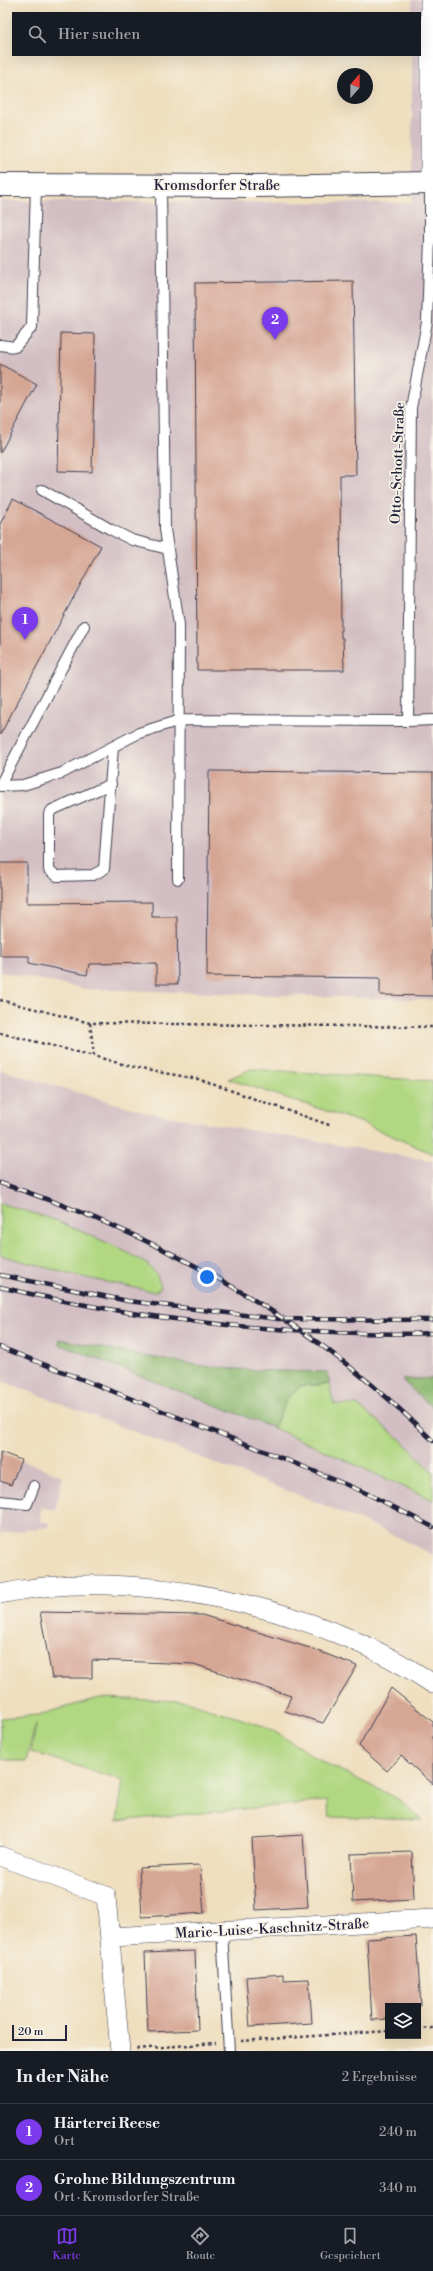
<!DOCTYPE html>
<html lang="de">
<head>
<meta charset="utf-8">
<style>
	:root { --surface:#171b24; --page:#20242c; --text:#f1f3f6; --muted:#9ea1a6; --line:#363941; --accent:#7c3aed }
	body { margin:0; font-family:"Libre Bodoni",serif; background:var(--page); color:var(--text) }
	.controls { position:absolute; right:12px; bottom:12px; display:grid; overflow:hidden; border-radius:0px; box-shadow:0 4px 16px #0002 }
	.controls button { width:36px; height:36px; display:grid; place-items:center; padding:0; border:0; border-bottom:1px solid var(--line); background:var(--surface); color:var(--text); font:20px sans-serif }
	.compass { position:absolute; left:337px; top:68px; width:36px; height:36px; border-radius:50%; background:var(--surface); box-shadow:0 4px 16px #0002; rotate:21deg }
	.scale { position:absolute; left:12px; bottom:10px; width:55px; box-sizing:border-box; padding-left:4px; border:2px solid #22223b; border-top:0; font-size:11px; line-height:14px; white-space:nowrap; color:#22223b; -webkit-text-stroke:3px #f7f3e8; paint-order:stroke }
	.you { position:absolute; left:207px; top:1277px; width:14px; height:14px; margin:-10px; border:3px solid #fff; border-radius:50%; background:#1a73e8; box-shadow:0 0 0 6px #1a73e833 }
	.badge { display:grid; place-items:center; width:26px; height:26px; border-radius:50%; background:var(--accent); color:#fff; font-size:13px; font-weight:700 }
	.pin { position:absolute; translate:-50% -33px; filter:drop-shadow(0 1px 2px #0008) }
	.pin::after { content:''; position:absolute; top:21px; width:14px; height:12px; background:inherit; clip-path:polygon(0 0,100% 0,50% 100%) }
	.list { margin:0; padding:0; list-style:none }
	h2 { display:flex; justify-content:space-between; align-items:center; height:52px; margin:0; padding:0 16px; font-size:17px }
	h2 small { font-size:13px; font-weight:400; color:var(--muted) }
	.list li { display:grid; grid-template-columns:26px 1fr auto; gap:12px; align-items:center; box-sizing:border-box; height:56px; padding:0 16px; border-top:1px solid var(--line) }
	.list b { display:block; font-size:15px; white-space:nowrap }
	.list p { margin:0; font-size:13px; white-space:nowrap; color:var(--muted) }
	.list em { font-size:13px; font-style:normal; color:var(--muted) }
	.icon { flex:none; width:22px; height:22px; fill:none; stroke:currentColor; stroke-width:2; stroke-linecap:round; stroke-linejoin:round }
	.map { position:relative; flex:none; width:433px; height:2051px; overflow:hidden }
	.search { position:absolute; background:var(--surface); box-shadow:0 4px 16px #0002; left:12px; right:12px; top:12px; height:44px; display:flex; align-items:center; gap:10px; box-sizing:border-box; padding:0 14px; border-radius:0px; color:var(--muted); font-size:15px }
	.sheet { height:164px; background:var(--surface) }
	nav { display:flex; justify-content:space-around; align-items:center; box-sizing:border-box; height:56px; border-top:1px solid var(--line); background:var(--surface); font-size:11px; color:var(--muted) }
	nav a { display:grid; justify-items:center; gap:2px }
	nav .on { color:var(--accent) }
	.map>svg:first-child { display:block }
	.industrial { fill:#d2bec3 }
	.green { fill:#b0d781; stroke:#697c5e }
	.forest { fill:#8cb86f; stroke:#576d55 }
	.building { fill:#d6a694 }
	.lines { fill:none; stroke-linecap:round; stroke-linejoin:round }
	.lane-casing { stroke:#413e4f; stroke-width:12 }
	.street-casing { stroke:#413e4f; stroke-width:20 }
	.secondary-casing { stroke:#413e4f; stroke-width:24 }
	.path { stroke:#413e4f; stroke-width:2.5; stroke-dasharray:3 3; stroke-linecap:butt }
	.lane { stroke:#fff; stroke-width:10 }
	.street { stroke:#fff; stroke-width:19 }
	.secondary { stroke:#fff; stroke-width:22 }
	.rail-casing { stroke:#22223b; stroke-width:4.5 }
	.rail { stroke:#f7f3e8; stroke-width:3; stroke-dasharray:9; stroke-linecap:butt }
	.labels { text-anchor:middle; stroke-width:3.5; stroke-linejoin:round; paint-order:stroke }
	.street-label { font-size:14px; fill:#22223b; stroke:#f7f3e8 }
</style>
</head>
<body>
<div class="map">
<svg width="433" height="2051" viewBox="0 0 433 2051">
	<rect width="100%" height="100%" fill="#f7f3e8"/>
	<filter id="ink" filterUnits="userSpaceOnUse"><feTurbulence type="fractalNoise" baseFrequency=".025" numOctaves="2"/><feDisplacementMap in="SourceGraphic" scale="8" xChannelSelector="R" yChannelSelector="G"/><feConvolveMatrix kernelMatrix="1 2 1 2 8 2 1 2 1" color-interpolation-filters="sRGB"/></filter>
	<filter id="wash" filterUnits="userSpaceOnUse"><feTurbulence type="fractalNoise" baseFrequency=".012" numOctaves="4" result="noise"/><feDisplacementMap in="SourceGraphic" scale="16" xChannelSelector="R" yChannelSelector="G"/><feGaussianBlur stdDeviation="0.9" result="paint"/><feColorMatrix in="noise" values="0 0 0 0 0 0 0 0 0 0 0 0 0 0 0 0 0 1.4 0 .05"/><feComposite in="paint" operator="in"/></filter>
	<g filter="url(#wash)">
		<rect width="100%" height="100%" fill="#efdfbf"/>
		<!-- industrial -->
		<path class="industrial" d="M412,0h21v1000l-347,-11 -86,-17v-771l412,2v-148h8v-42h-8z
			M0,1070l149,43 284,48v394l-43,-22 -66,-28 -324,-125z
			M21,1460l42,16 -8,34 -14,-3 -1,14 9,2 -1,4 -48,7v-53l11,4z"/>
		<!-- green -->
		<path class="green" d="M251,1069l182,12v73l-73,-32 -132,-43z
			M0,1203l55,17 62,27 30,17 10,11 4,12 -6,5 -78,-16 -77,-21z
			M329,1384l5,20 23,1 43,34 33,33v28l-159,-72 13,-29 14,-13z
			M99,1698l87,3 81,26 58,36 73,36 24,21 -93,-3 -2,-16 -210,20 6,-41 -92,-28 5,-28 -10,38 -26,-3v-41l38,-3z"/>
		<!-- forest -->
		<path class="forest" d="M60,1339c48,10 95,20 144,27 41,5 83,5 124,6l1,12 -29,2 -13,13 -13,29 -215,-84z
			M433,1378v30l-31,-28z"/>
		<g id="blocks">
			<!-- building -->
			<path class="building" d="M353,281l3,194h-16l1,163h2l1,32h-147l-2,-387z
				M61,333l34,1 -3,138 -34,-1z
				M0,364l37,20 -37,69z
				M13,499l88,47 -101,189v-211z
				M209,771l224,2v223l-53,-1v-17l-173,-2z
				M0,863h27v40l125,-1v15h25l1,67h-22v-21l-67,1 -2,11 -58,-12v-7h-29z
				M0,1452l21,8 -10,25 -11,-4z
				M40,1612l162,3 111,34 44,17 -34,57 -38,-12 6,-15 -97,-32 -102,-4v18h-40z
				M391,1688l42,34v62l-32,-28 -14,15 -28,-25z
				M303,1835l5,72 -52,3 -4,-72z
				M412,1852l2,47 -61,3 -2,-48z
				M200,1865l4,48 -62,4 -3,-49z
				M416,1936l5,70h-33v13l-16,1 -5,-81z
				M195,1951l3,79 -50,2 -3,-79z
				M283,1974v6l26,-1 3,44 -62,4 -4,-50z"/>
		</g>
	</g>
	<g filter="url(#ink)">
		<use href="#blocks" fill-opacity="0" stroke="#413e4f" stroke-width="1"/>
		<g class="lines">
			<defs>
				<path id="lane" d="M161,186l4,343 14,96 -1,254
					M0,345l15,2 17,-20 4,-142
					M42,490l68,39 22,11 36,9
					M408,721l25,-1
					M111,784l-59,26 -3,4v56l8,6 36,-1 11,-6 9,-122
					M0,785l84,-159
					M0,786l23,-1 39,-12 77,-40 41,-13 228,1 3,-313 16,-86 3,-83v-56
					M0,1501l27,3 7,-18
					M222,1931l7,120"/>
				<path id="street" d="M430,183v-183
					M0,1594c133,-29 321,13 433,90
					M0,1856l106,40 14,155
					M111,1937l322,-18"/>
				<path id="secondary" d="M0,185l255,1 178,-3"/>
			</defs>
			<!-- lane casing -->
			<use href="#lane" class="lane-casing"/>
			<!-- street casing -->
			<use href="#street" class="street-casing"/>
			<!-- secondary casing -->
			<use href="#secondary" class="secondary-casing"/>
			<!-- path -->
			<path class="path" d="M0,1000l90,23 343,4
				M90,1023l4,33 41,12 63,11 134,47
				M0,1033l94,23
				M418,2029l15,-1
				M241,2041l147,-10
				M137,2049l79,-6"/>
			<!-- lane -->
			<use href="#lane" class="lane"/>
			<!-- street -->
			<use href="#street" class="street"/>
			<!-- secondary -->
			<use href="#secondary" class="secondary"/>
			<defs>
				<path id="rail" d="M0,1183c160,52 314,138 433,258
					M0,1275l128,26 150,18 155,1
					M0,1287c109,26 221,41 333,45 33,1 67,3 100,1
					M0,1347l297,117 69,29 67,34"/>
			</defs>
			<!-- rail casing -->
			<use href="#rail" class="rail-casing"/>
			<!-- rail -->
			<use href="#rail" class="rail"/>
		</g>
	</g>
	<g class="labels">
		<!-- street labels -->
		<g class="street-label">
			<text x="217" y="190">Kromsdorfer Straße</text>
			<text transform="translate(397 463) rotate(-88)" y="5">Otto-Schott-Straße</text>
			<text transform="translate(272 1928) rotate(-3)" y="5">Marie-Luise-Kaschnitz-Straße</text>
		</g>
	</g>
</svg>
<div class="controls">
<button><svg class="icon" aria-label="layers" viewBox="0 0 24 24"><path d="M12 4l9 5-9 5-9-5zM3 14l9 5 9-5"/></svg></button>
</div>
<svg class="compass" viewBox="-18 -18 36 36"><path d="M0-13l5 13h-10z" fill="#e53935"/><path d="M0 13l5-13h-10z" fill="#9ea1a6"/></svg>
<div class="scale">20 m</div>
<div class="you"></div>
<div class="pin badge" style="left:25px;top:640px">1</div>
<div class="pin badge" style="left:275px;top:340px">2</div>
<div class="search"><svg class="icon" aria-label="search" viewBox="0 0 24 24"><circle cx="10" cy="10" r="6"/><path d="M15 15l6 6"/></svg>Hier suchen</div>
</div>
<section class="sheet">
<h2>In der Nähe<small>2 Ergebnisse</small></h2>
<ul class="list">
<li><span class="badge">1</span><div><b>Härterei Reese</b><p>Ort</p></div><em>240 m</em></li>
<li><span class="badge">2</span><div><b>Grohne Bildungszentrum</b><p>Ort · Kromsdorfer Straße</p></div><em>340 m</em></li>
</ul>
</section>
<nav>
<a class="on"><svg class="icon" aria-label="map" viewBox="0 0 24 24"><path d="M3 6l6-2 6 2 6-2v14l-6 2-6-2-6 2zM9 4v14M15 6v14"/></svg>Karte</a>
<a><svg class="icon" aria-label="directions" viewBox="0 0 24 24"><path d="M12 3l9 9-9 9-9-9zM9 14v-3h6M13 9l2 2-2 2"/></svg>Route</a>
<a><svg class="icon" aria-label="saved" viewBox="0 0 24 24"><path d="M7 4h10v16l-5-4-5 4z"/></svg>Gespeichert</a>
</nav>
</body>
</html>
